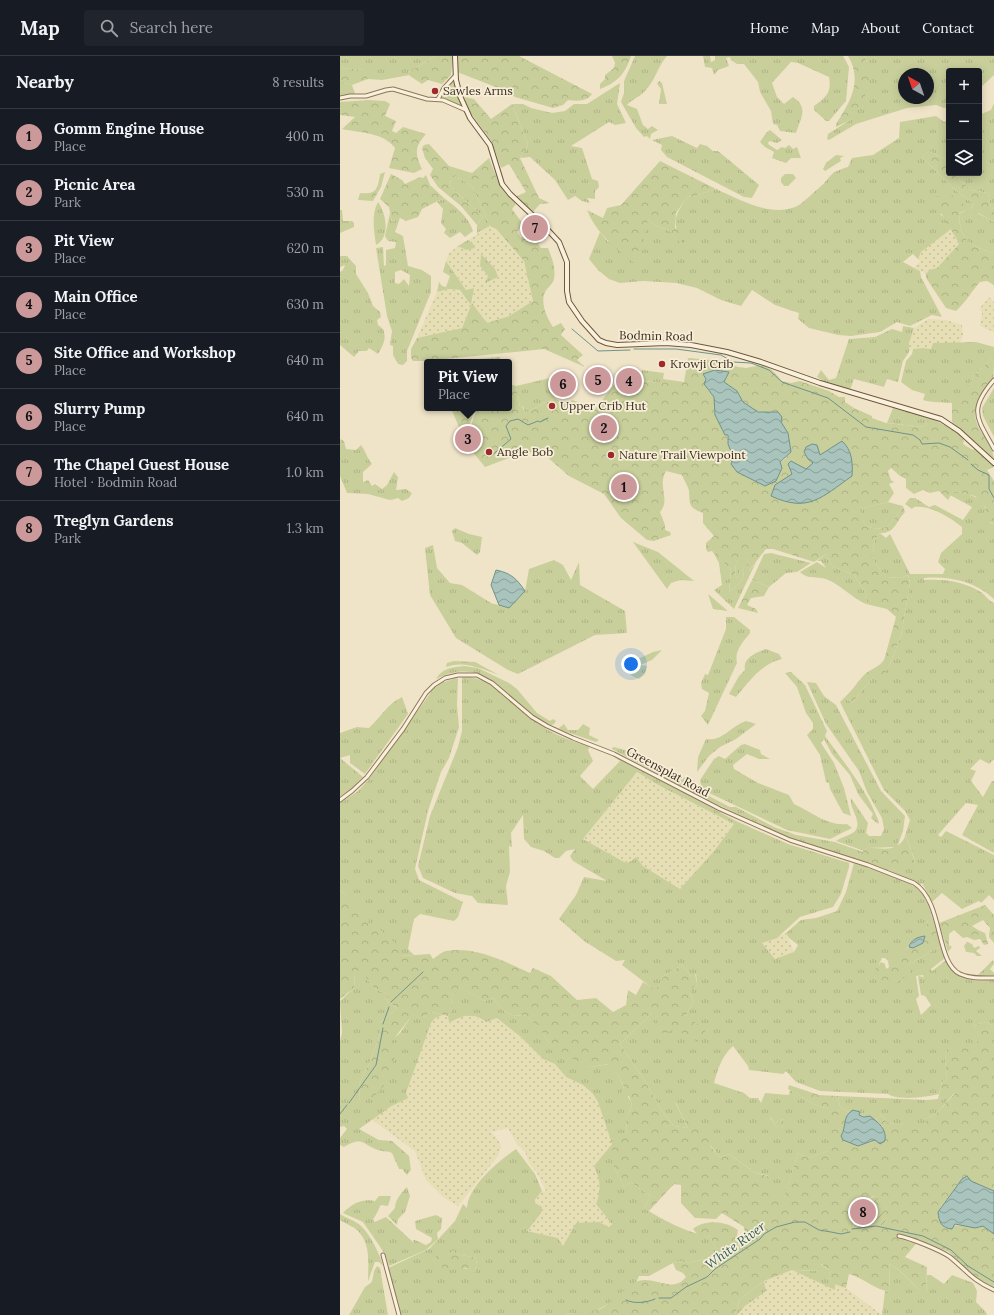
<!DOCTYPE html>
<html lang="en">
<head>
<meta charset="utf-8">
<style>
	:root { --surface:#171b24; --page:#20242c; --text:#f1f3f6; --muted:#9ea1a6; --line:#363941; --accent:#cc999b }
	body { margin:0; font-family:Lora,serif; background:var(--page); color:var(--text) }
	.controls { position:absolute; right:12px; top:12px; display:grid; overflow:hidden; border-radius:4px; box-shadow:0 2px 10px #0003 }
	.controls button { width:36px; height:36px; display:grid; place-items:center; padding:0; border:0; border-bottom:1px solid var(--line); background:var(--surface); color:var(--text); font:20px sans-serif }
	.compass { position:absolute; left:558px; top:12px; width:36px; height:36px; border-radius:50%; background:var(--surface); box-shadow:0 2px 10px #0003; rotate:320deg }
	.you { position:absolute; left:291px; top:608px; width:14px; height:14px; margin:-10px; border:3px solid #fff; border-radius:50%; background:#1a73e8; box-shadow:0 0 0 6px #1a73e833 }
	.badge { display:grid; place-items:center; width:26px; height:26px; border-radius:50%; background:var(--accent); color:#111; font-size:13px; font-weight:700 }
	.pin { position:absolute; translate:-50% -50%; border:2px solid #fff; box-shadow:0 1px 4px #0006 }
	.popup { position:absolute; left:84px; top:303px; width:88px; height:52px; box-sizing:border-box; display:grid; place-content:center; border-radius:4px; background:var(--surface); filter:drop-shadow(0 1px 3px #0005); font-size:13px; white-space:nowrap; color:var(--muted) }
	.popup b { font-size:15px; color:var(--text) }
	.popup::after { content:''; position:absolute; left:50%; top:100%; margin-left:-8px; border:8px solid transparent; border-top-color:var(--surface) }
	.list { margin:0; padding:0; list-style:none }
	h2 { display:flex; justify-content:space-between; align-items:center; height:52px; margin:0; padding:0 16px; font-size:17px }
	h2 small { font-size:13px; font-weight:400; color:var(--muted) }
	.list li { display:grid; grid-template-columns:26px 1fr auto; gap:12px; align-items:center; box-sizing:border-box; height:56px; padding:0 16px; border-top:1px solid var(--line) }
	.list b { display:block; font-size:15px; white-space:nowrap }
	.list p { margin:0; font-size:13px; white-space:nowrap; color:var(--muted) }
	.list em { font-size:13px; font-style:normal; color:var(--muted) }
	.icon { flex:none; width:22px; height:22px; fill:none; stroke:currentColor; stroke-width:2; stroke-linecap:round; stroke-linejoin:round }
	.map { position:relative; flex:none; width:654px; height:1259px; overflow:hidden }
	header { display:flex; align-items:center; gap:24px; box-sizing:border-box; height:56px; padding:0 20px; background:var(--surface); border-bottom:1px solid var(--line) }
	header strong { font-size:19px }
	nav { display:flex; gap:22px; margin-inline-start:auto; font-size:14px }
	.search { width:280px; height:36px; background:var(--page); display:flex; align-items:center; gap:10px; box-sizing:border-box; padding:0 14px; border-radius:4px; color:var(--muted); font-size:15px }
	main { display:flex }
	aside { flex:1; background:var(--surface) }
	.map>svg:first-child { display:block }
	.farmland { fill:url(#farmland-dots); fill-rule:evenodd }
	.grass { fill:url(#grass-tufts); fill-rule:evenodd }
	.forest { fill:url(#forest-crowns); fill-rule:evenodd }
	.park { fill:url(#park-dots) }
	.garden { fill:url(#garden-furrows) }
	.water { fill:url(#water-waves); stroke:#6f938a }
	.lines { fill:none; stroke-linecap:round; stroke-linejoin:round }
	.stream { stroke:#6f938a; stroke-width:1 }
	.street-casing { stroke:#8d765c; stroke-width:5 }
	.secondary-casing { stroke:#6f573f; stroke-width:6 }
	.street { stroke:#faf1dc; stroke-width:3 }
	.secondary { stroke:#faf1dc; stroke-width:4 }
	.rail { stroke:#3d2e20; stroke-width:1; stroke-dasharray:7 7; stroke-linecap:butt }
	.poi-dot { fill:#9e2a2b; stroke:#f7eed8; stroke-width:1.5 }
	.labels { text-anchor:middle; stroke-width:3.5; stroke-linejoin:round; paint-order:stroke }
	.poi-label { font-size:12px; fill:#3d2e20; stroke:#f7eed8; text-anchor:start }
	.street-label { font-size:12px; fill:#3d2e20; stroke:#f7eed8 }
	.water-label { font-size:13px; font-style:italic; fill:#2f5d5a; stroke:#f7eed8 }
</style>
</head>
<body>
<header>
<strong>Map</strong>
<div class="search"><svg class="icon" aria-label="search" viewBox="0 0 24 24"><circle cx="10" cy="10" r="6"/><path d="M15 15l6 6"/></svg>Search here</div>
<nav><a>Home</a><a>Map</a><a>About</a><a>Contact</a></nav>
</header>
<main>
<aside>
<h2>Nearby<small>8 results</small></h2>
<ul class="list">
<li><span class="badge">1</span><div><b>Gomm Engine House</b><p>Place</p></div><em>400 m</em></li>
<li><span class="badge">2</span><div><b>Picnic Area</b><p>Park</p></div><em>530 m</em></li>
<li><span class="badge">3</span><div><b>Pit View</b><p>Place</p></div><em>620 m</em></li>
<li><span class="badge">4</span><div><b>Main Office</b><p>Place</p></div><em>630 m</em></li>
<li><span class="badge">5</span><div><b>Site Office and Workshop</b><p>Place</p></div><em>640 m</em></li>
<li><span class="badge">6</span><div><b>Slurry Pump</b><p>Place</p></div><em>640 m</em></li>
<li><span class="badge">7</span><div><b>The Chapel Guest House</b><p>Hotel · Bodmin Road</p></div><em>1.0 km</em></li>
<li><span class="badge">8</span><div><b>Treglyn Gardens</b><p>Park</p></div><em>1.3 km</em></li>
</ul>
</aside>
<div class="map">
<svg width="654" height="1259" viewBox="0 0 654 1259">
	<defs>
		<pattern id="farmland-dots" width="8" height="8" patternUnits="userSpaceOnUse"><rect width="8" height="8" fill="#e6deb5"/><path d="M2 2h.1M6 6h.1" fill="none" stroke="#c6bf9b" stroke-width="1.8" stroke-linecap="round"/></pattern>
		<pattern id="grass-tufts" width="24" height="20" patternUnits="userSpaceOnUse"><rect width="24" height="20" fill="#c9cf9b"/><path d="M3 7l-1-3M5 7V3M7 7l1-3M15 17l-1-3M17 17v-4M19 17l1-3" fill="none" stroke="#aeb285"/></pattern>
		<pattern id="forest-crowns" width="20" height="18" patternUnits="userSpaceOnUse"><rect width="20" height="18" fill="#c9cf9b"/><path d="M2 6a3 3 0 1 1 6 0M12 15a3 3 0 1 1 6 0" fill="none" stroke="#aeb285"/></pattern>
		<pattern id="park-dots" width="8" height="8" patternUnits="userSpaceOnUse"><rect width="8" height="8" fill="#c9cf9b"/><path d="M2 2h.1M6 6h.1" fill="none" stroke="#aeb285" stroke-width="1.8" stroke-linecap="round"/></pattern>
		<pattern id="garden-furrows" width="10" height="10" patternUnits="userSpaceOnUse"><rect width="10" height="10" fill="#c9cf9b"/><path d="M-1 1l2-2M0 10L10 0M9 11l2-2" fill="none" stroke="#aeb285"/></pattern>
		<pattern id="water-waves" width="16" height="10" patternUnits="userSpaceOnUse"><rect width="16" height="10" fill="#a9c4bc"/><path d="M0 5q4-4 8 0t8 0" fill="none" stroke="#8ba098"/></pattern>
	</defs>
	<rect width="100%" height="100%" fill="#f0e4c8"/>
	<!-- farmland -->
	<path class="farmland" d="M150,170l5,3 29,32 9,40 -24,15 -22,7 -15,-20 2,-15 -8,2 -20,-29 3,-8 9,-7 2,1 15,1 -3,-6 -4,-2zM141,198l17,23 -12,5 2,-6 -8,-10z
		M611,173l8,15 -22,24 -8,2 -3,4 -12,-7 6,-5 -2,-3 3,-7 25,-21z
		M109,233l13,2 9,14 -9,23 -45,10 20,-46z
		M649,241l5,5v30l-14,-6 2,-12 -2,-6z
		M588,263l18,1 16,5 1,10 -3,8 -15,1 -14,5 -8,-1 -10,1 -4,3v-9l5,-15z
		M297,716l23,14 74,38 -19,26 -35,39 -37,-23 -7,-9 -10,6 -43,-24z
		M446,877l8,19 -19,7 -13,-16z
		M103,959l5,1 1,7 10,-7 12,-1 15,7 11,-4 25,20 21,21 12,5 11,13 17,8 10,9 5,8 14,42 -18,22 6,12v16l-4,10 16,20 -3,3 -10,-5 -36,24 -5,-8 -31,-7 6,-29 9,-11h4l-9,-18 -7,-8 -5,-13 -9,-9 -8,-15 -17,4 8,9 2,6 -3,9 -40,50 -15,-9 -17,-17 -11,-29 -44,-32 19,-12 7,-3 9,-11 25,-70 4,-5z
		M452,1214l42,19 1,-5 11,4 36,27h-145l8,-9 21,-15 -2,-10z"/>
	<!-- grass -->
	<path class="grass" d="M0,0h96l-28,16 2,3 -28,5 -14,-1 -4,-9 -24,-2z
		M295,0h32c-9,10 -12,25 -22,35 -5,6 -13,8 -18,14l10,4 6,16 5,4 4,-3 6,4 -7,4 -1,5 -3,-3 -3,1 -8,-9 -15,-26 3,-9v-12z
		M363,0h7l1,6 4,-2v-4h128l6,11 -3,34 -17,20h-3l-12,-11v-4c12,-9 18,-14 15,-29l-31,-14 -7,-1 -19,21 5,14 7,7 9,-7c16,11 8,20 3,36l-16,-2 -3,-6 -4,-1 -2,-13 -11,-19 -2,-10 -14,-18h-7l-6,-4 -1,-3 -4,1 3,8 -11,4 -4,5 -2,-7 -7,-1z
		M524,0h130v19l-15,14v-18h-30v36l-5,1 -8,-3 -29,3 -51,16 -27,16 -2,-1 1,-5 25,-16v-4l14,-53zM564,18h24v24h-24z
		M114,24l9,30 -17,-9 -4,-4 1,-5z
		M0,25l12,4 3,9 -15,2z
		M319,25l3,2 5,21h-8l2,-15 -4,-5z
		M280,27l-3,21 9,19 -11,2 -6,-3 -38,24 11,2 10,31 6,2 1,6 -4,4v8l-8,-1 3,5 -8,-2 -7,-5 -7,4 -13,-20 -25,-23 -10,1 8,-13 -16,-41h11l8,4 21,5 13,-2 9,-7h13z
		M654,47v106l-3,-1 -3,-15 -17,-3 -19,-17h27v-58l12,-5z
		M596,60l8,6 5,-2v41l-20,-10 -7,6 32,32 20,15 -4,5 24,13v31c-24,-7 -34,-12 -35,-39l10,-5 -29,5 5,4 6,11 -30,23 -3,7 -5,-5 -10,8 17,9 1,6 21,40 -10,-2 -22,11 -13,-4 -17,10 -29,4 -13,-1 -29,-7 -11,-9 1,-6 -24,-8 -23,-15 -11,16 -20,-6 -24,-12 -21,-5 -33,-2 -23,2 -11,-4 -11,-9 -9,-11 11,-27 8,10 40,-23 6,6 16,6 13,14c-11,-24 -10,-27 5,-49l4,1 24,-8c23,10 53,28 79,18 8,-3 17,-14 24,-19 14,-12 8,-15 29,-21l4,-9 21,-3 26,-17 1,-16z
		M430,74l12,10 -5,3 -8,-2 -1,3 9,6 5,-3 3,1 4,-3 4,4 4,-2 4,11h-10l-5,5 -14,-5 2,-6 -9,-5 -5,-5 6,-9z
		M332,80l25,12 3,-4 7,2 6,5h5l41,34 -7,13 -8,-1 -77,-40 -6,-7 1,-5 -10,-5z
		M496,99l8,1 -4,2 1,3 -16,10 -2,-2 3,-6z
		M445,118h8l3,4 -8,8h-4l-3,-4v-4z
		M116,120l16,10 18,40 -13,7v-8l6,-8 -32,-30 -1,-9z
		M104,142c11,8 25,19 29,33l-8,6 -5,-5 -10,6 -6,-5 2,-4 -5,-6 2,-14 -6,-7z
		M38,146c8,11 13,35 -2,43 -2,-14 -5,-31 2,-43z
		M0,154h2l1,11h9l2,2v4l-14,6z
		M50,157l2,9 8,-4 -5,14 8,4 5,30 14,4 9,6v16l-24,59v10l-4,4 -5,-1 -5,-9v-9l-3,-1 2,-14 -5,-15 -11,-68 7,-1 1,19 2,-1v-15l9,-2 1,-6 -8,-1 -3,-5zM61,214l9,5 -1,11 -5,-7 -5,5 -4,-1v-11z
		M128,184l4,2 3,6 -9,2 -8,-4z
		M141,198l14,15 3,8 -13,6 3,-7 -8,-10z
		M0,200h7l9,10v8l12,19 5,13 7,6 1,5 -4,3 1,5 5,4c4,10 0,16 -5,25l-9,-6 -2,3h-8l-5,6 -14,-12v-73l3,-2 2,-5 -5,2z
		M106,205l20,29 8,-2 -3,17 -11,-15 -11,-1 -12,3 2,-10 3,4 4,1 4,-11 -7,-4z
		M563,270l11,2 -5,15v9l-6,9 -5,21 -11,-3 -3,8 -30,-8 -4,11 -18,-4 -15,-9 4,-7 8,10 7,-2 13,-39 26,-2 17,-8 10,3z
		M636,286l18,5v10l-20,18 -2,6 -20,22c-10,-1 -19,0 -29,-3l2,-6 -13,-4 -11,-8 5,-21 6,-7 1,-5 10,-1 8,1 2,-6z
		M302,314l22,3 -1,6 -4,4 -19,-3z
		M210,322l5,20 -30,15 -2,-7 -3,1 -4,-21z
		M654,332v49l-11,-21 -1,-8z
		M553,352l36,9 -4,10 -38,-4z
		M0,383l4,2 2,8 10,1 5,-5c5,7 6,13 11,19l-9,8v10l5,-2 4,6 3,-2 7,5 5,-4 7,-13 4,5 -2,13 10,-1 6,4 -3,5 -7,3 -4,-3 -8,2 -22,-6 -21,-1 -7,-17z
		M613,435c25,5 31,6 37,32l4,1v75c-20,-18 -44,-23 -70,-21v2c20,-1 38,1 55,11 6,3 9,10 15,12v156l-5,5 -9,-5 -10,10 6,2 -5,10 12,16 9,-16h2v72l-32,-18 16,-30 -12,-2 -28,32 3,2 5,-6 48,24v45l-5,-5 -8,8 -2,-2 -17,8 -20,-16 -10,9 -10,-19 -2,2 -30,-14 25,-10 -9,-25 -2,3 6,-19 -5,-9 -21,-21 -44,-88 5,-5 7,6 21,-26 16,-10 12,-31 9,-53 -2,-8 -8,3 -14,-1 -14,-18 3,-20 5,-6 6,5 4,-4 20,40h33l2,-5 -7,-7 3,-9 21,-19v-7c-13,-10 -31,-22 -48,-20l-2,2 -7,-5 5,-6h5l14,9 6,-2 28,15 9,-13 -22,-12z
		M548,446l15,4c-13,19 -15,27 -38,20l-6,-17z
		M115,472l14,6 13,3 -2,15 -3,3 -15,-12 -7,-2 -3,-10z
		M293,486l25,10 36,29 -14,-1 -9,3 -4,6z
		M93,489l4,23 13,15 12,2 29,18 18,5 16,-17 4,-22 25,-9 9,5 8,15 8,-18 1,23 45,26 2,22 -32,2 -77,39 -10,-4 -52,-32 -26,-43 -5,-47z
		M372,494l19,20 -2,22c7,-6 18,-12 14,-23l-4,2v7l-4,-1 1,-13 5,-8 6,3 2,12 7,-9 -22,47 -20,-19 8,-5 -3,-22z
		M431,497l40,10 -14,9 -11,1 -17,14 -17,-7 12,-26z
		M486,498l6,12 22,9 13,20 -1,9c-14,-6 -25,-19 -40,-25 -10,-3 -18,1 -26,-7l17,-10 9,6 -5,-7h-4z
		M368,538l20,17 -15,-2z
		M386,561h8l16,13v3c-7,9 -16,18 -13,30l-29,62 -7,-9 4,-5 4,-18 -7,-4 -1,-6 4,-9 3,1 18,-46z
		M426,593l13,5 3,5c-20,4 -33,23 -46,38l-7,-3 10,-18 6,-6c-3,-12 12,-18 21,-21z
		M322,594l-10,10 -12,5 7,1 -2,8 -6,5c-11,-4 -9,-7 -18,-12l32,-15z
		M114,605l21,1 24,13c-17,-6 -35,-15 -53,-8l1,-4z
		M124,610l14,2 31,15 8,6 20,24 13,8 3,-2 3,2 -2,3 -3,1c-6,-3 -13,-6 -19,-10 -32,-24 -50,-59 -96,-36 6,-11 17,-12 28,-13z
		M451,616l14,13 22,46 -2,5c20,28 42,54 54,86l-1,2 -7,-6 2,-4 -15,-20 -8,-19 -18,-21 -8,-15 -3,4 13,20 10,25 7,28 -8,-3 -13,-24 -1,-6 -3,-1 -6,-27 -13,-20 6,-6v-6l-7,-10 -9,-26 -12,-14z
		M122,620c29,2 41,20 62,37 18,16 43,28 66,33l-2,4 5,11 -13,15 13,13 27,-28 -3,-2 1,-3 118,65 52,23 61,19v4l-8,27 -8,13 -33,10 -23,21 -15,5 13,16 19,-7 4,-7 -9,-7 -3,-5 15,-13 15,-2 21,-7 9,-19 8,-29c15,5 58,18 66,28 7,9 10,19 13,29h-5l-3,16c-12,2 -11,6 -18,12 -5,5 -12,9 -19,13l-3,-3h-3l-7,14 33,-7 33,-19 4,12 -14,11 1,2 14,-11c13,21 24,22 48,20v47l-7,-5 -13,3 6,16 -33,7 -2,13 2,17 -5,4 -3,12c-10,3 -42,7 -51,0l-68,-3 -24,-9 -10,-11 -3,3 -34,-4 -1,-4 -15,-20c-12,11 -15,23 -19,37l30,10 6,5h8l3,5 4,-10 24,2 1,-5 24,14 14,5v42l-19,7 -11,-5 -14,46 -20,-18 5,-5 -15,-4 -25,-18 -9,3 -45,-55 13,26 -14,-2 -12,-15 -17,-30 -25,-37 33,-32 33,4 7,-15 -3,-11 7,-6 -1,-10 -5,2 -9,-11 -18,11 -8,15 -34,-26 3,-5 -9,1 -32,-20 -25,-22 17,-24 8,-18 23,4 -34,-20 -3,-5 5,-7 -9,2 -7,7h-4l-11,-7 -13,-4 -7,-8 -1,-24 -12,18 1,14 -3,-1 1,26 -4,14 2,19 -30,-2 -6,-7 -17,-3 -32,-15 -5,-12 12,-50 28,-69 4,-16zM297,716l23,14 74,38 -19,26 -35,39 -37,-23 -7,-9 -5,4 -5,2 -43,-24zM583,919l1,2 -6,-1 3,19 4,1 6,9 -10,10 -5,-16 3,-3 -3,-20zM430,1061l14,3 -3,13z
		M116,622l2,1 -1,26 2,22 -10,31 -8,14 -13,39 -13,58 4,11 44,22 -5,15 -4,4 -34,-7 -6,5 -6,30 6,6 -14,1 -32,-28v-9l-28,-29v-87l18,-12 11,-12 65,-91 7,-5z
		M467,626l9,1 8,13 12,9 45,86 24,25 -2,15 -6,16 -30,1 -3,3 -28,-10c5,-4 13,-5 18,-9 10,-9 -5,-23 -3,-34l17,25 -2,10 3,3h12l3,-7 -2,-11 -15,-26 -8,-21 -33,-47z
		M62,641l6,17 -43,60 -15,-11v-8l-10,3v-25l17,-6 12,1c12,-11 18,-24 33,-31z
		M406,665l10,3 -20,15 -16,8 -11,9 -12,16 1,-15 8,-18c16,3 25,-13 40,-18z
		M224,668l4,6h10l5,-6 7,4 -1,7 10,5 -3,2 -35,-12 -2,-2z
		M405,688l15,6 1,4 9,5h-11l-12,-5 -14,11 1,4 24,14 31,12 5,9c18,8 33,22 53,20l5,4 -22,11 -43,-9 -80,-38 -6,-6 -1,-6 14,-21 5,-3 6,3 16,-14z
		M274,691l21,6 40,23 14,2 6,4 5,8 7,5 23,12h6l38,20 22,8 39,7 28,10 -8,7 -64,-20 -96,-45 -83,-45v-1z
		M0,702l23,19 -14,14 -9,6z
		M627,886l5,2 2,4 5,-2 1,2 -4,3 6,5h-5l-3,-3 -8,-1 -2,-6z
		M653,904l1,4 -4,5 4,4v3h-17z
		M15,919h9l11,14 12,5 1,8 9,6 -17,15v11l-9,25 -12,26 1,16 34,-63 6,-5 10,-15h13l8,-6 12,3 -8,3 -4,5 -25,70 2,5 -18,9 -31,22 20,11 13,1 17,15 2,14 -4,5 -5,-6h-3l-7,-16c-4,-2 -6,-1 -10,-2 -18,-3 -17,-17 -38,-4l-4,-2v-7l7,-9 -3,-3 -4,1v-86l2,-8 -2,-32 14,-13z
		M118,930l26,15 9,-3 10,12 9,5 15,1 13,12 9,15 42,24 18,-3 9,11 14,30 -6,15 1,16 -14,29 11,22 6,-5 21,14 -7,12c20,13 42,24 66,29l7,13 -4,13 -6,-4 -21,4 -5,-2 -8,2 -24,13h-10c-4,13 -35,33 -49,36 -8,2 -17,0 -25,3h-166l-11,-47 41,-19 26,-28 8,-17 4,4c1,-22 32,-47 49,-59l19,25 7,17 -9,11 9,5 -1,6 -14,18 31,7 5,8 13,-23 23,-1 10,5 3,-3 -16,-20c6,-14 4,-25 -2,-38l18,-22 -14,-42 -5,-8 -10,-9 -17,-8 -11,-13 -12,-5 -21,-21 -25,-20 -11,4c-13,-10 -24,-7 -37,1l-1,-7 5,-8 -2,-8zM113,1195l3,3 21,4 -2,14 -6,-4 -4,1 -32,-8 7,-9 3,4h4z
		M615,1036l-19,22 -10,5 -1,7 -4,1 -33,-4 -7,-8 -6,5 -17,-6 2,-2 -7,-2 -4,2 -9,-5 -2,-11 88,4 12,-1z
		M67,1131l3,9 -5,16 -7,7 -1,6 -9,-9 7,-8c0,-8 6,-15 12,-21z
		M39,1140h12l-3,10 -7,-1c-3,4 -4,10 -8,14l2,3 11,-5 28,26 -1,-3h2l11,5 5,-3 1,-4 -16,-9 -1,-8 21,-6 6,3 -1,11 -4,4 1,6 -12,11 -37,16 -4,-12 -22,-32 -20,-9c8,-9 20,-15 32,-12z
		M0,1158c5,4 12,5 17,9 11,6 23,31 26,43l-4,-4h-4l-7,19c0,-16 3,-36 -9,-49 -4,-5 -13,-8 -19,-12z
		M480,1208l9,6 2,12 4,2v6l-43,-20 28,1z
		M549,1208c15,6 23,23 37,30l1,-19h4l13,9 8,-9 21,8 4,8 -1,11 10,10 1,3h-105l3,-24 5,1z
		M37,1210l3,2 8,47h-39l16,-28 7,-5 2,-11z
		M424,1225l2,10 -21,15 -8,9h-2l5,-16z"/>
	<!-- forest -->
	<path class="forest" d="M96,0h17l-2,19 -9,9 -14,-4 -6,4 -12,-8 -2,-4z
		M118,0h61l73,38c-5,8 -16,7 -24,6l-5,5 -10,3 -38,-11 -9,-6 -49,-19z
		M272,0h19c-6,18 -13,26 -31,33v-5l5,-5v-4l9,-7 1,-5z
		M508,0h16c11,16 3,45 -11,58l1,4 -18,9v-3c14,-22 27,-43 12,-68z
		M0,12l25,2 3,9 -16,6 -12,-4z
		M124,41l10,2 17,20 21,-15 16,41 -8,13 19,40 11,5 -10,1 -7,8 -18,-15 11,-5 -17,-28 -8,4 -9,-26 -23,-31z
		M28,44l17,1 5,3 -5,12 11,5 -4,10 4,2 7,-6 23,7c-12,14 -11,19 -4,35l-8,4 -25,-5 6,-20c-12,-16 -35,-15 -53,-19l13,-12 -15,-2v-13z
		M89,88l20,22 23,7 17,-15 9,23 18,23 -4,5 11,15 -6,8 4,6 8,-8 6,7 2,-2 4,7 -3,2 3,4h7c4,10 8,20 6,31 -1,5 -6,8 -9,13 -5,11 2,26 8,35l8,-4 4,6 -4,6 22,20 -6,5 8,7 -41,-18 -119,12h-12l-2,-3v-9l6,-11 45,-10 10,-25 15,20 22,-7 24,-15 -9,-40 -28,-32 -6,-3 -18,-40 -16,-10 -6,2 1,9 32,30 -6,8 -16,-19 -23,-19 -8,-12 3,-6 -8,-11 -3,-10 2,-3z
		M589,95l20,10v12h3l19,17 17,3 3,15 3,1v13c-12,-6 -23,-17 -35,-8 1,27 11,32 35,39v32l-7,-4 -7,1c-9,10 -14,20 -24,29l-10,-3 -20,-30v-4l3,-4 8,-2 22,-24c-8,-16 -19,-30 -25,-47l15,-4 21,16 4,-5 -20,-15 -32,-32z
		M320,105l56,28 -24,8 -4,-1 -12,17 -1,15 8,4v14l-13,-15 -16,-6 -6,-6 -10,47c-21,-17 -41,-31 -51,-56l16,8 4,-10 14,-3z
		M45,116l-4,15 -8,14 -15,-1 2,-7c16,2 18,-4 20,-19z
		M51,118l11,6 3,4 15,-7 3,1 3,-3 4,10 14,13 -22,11 -4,8 -12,4 -6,-3 -8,4 -3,-15 -9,-8z
		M160,301l1,5h-54z
		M654,301c0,6 0,17 -1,22 -6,10 -19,22 -18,36 1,17 19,28 19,45l-42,-38v-21l20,-20 2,-6z
		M348,302l35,3 15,6 8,1 16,-3 10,5 10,11 9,2 9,-2 29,10 10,6h6v5l9,6 18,8v2l14,5 39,4 4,-10 29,15 6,9 -1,3 10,6 2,-3 19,17v3l-7,3 7,11v43l-13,-6 5,-10 -11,-12 -22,-5 -5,9 -9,-9 -9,2 -7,-3 -9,4 -8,-6v-9l-6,-3 -9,-8 -3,3 3,9 3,2 -5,2 5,9 -6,9 -28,7 5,17c23,7 25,-1 38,-20l2,6c-9,9 -10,22 -25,21l-5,6 -3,20 14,18 14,1 8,-3 2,8 -9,53 -12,31 -8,13 -8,-3 -21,26 -7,-6c8,-7 12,-15 19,-22 6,-6 14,-7 20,-15l12,-43 -9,-8 -21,-5 1,-9 -13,-20 -22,-9 -6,-12 -12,8 -41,-13h-7l-18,23 -1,-13 -6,-2 -5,7 -1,13 4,1v-7l4,-2c4,11 -7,17 -14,23l2,-22 -19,-19 -4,1 -2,-3v-6l8,-7 -11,-13v-10c-15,-6 -13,-8 -14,-22 -1,-5 -5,-11 -7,-16l-16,-4c-9,15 5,29 -6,41l5,13v5l5,2 1,3 -17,6 -7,-1 -26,-22 -17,-24 -35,-18 -30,-26 -30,8 -24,9 -18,-22 3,-4 -2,-7 9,-26h32v-24l7,2 4,21 2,-1 3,7 30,-15 7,5 7,1 3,-4 9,3 -1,2h-6v5l4,2 6,-5 8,6 23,-29 11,4 5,-2 7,-6 21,3 4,-4 21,3zM375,314l14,2 -5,10c4,4 9,5 13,9 3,3 4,8 6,11 7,8 18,12 27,9 16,16 17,19 21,41l-7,8 -4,2 -45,8 -6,-11 3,-5 -4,-10 -1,-10 -2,1 -10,-20 -1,-18 -7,-8 -3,-15z
		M294,313l6,1 -5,11 -4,-5 -7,5 -1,4 -7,-4 7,-9h10z
		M111,352h25l-11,28 -4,-4z
		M412,524l17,7 -5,9 -13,2 -4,7 9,4 2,4 -20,-5z
		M566,780l9,26 -25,9 -35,-12 12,-11c18,0 29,5 39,-12z
		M0,834l29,29 -1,9 9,-1 18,16 5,13 30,-2 3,5c4,-3 9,-7 13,-8 29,-5 58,10 84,22l3,-5 18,8 26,24 19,-2 17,14 13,-7 2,-15 8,5 7,-13 13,8 8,-14 18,-11 9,11 4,-3 2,11 -7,6 3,11 -7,15 20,14 -8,12 -23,-13 -12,5 -10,-22 -33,32 25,37 17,30 12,15 14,2 -14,-29 35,42 2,6 9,10 9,-3 25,18 16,5 -5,4 19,17 14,-45 11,5 19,-7v-42l-14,-5 -26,-15 1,-4 30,10 19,1 2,11 9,5c-6,8 -3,16 -7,24l16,10 14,-4 11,-15 -8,-7 6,-5 7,8 36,3 2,-7 10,-5 19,-21 -17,6 4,-17 5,-4 -2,-17 2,-14 32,-6 -5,-16 13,-3 7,5v164l-23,-10 -4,-4 -5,2 -22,29 -1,13 6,7c15,-6 23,1 38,-2l11,8v54l-23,-13 -22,-23 -30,-12 -14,17 22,10 -1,28c-13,-8 -22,-25 -37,-31l1,28c-16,-3 -25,-13 -41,-18l-3,14 -15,-5 -2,-13 -8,-6 -1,7 -28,-1 -28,11 -24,18 -5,16h-170c12,-4 27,-1 39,-8 9,-6 26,-23 34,-26 19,-5 34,13 48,-4l-3,-4 -7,-3 -3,-7 8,-2 5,2 21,-4 6,4 4,-13 -7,-13 -12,-2 -5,-6c12,-10 33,-8 45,1l-1,6 2,2 -1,8 7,-11 -1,-8 -22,-14 -6,6 -21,-1 -14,-15v-18l-7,-1 -25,27 -5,-3 7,-12 -21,-14 -6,5 -11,-22 -1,-21 15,-8 -1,-16 6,-15 -3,-9 -10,1 5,-10 -6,-12 -10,-11 -17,3 -17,-7 -25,-17 -9,-14 -13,-13 -15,-1 -9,-5 -10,-12 -9,3 -25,-14 -8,13 2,8 -5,8 -17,-4 -8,6h-13c-5,7 -16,19 -18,25l6,6 -15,38 -9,10 -14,4 -1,-16 12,-26 9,-25v-11l17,-15 -9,-6 -1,-8 -12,-5 -11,-14h-9l-1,13 -14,11zM533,1140l4,3 -10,10 3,6 8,-5 -2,14 -23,4v-11l5,-5 -1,-4z
		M645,849l9,10v28l-5,-6 1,-9 -7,-8 -11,6 6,4 7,3 3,11 -4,1 -4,-6 -6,1 -7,-3 -4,1 -9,-8 -5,4v11l3,2 -4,5 -9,-29z
		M588,864h5l8,26 -33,19 3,7 -16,12 -13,-3 -8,-10 7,-9 4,2 1,5 3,-2 -1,-6 21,-14 4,1 10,-5z
		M430,1060l14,4 -3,14z
		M100,1195l4,5h3l6,-5 3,3 21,4 -2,15 -6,-5c-15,2 -25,4 -36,-7z"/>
	<!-- park -->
	<path class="park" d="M259,358c10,4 19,12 22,21l-4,5 -23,-9 -5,-5z"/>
	<!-- garden -->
	<path class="garden" d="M536,1139l2,4 -11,10 3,6 11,-6 3,3 2,14 -10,-2 -23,4 1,-7 -2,-1 6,-8 -1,-4z"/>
	<!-- water -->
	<path class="water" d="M375,314l14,2 -5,10 13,9 6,11 15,10h20l4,5 -1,5 7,11 3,19 -11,10 2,6 -6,13 -11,5 -28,-14 -6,-8 1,-2 -3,-3 3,-5 -4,-10v-9h-3l-10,-20 -1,-18 -10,-13 2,-5 -3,-5z
		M502,385c10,9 11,22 10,35 -31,22 -44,37 -81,20l4,-11 17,-11 -4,-10 3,-3 15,8 7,-6 -5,-4 -4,-7 2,-5 6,-3 5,1 3,10z
		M156,514c15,3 21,9 29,21l-16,17 -10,-3 -8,-20z
		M585,880l-2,7 -10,5 -4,-1c2,-7 8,-10 16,-11z
		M513,1054l7,2 -1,3 5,2 6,-1c8,7 17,12 15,25l-5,3 -5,-4 -17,6 -15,-6 -2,-4c6,-10 1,-20 12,-26z
		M627,1120l4,5 23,10v43l-11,-8 -8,2 -20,-4 -3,5c-11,-1 -13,-7 -14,-17l24,-33z"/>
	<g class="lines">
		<!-- stream -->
		<path class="stream" d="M232,273l26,22 32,-1
			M294,293h42l45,6 12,7 18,1 18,7 13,12 46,16 38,29 47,8 7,5 2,4 17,-1 11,4 18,13
			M213,327l2,5
			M220,331l3,-3
			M216,333l2,2 -1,6
			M151,400l20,-17 -5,-13 4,-5 8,-2 10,6 10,-4 2,1 8,-4
			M631,408l7,6 11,5v14l5,9
			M51,946l32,-30
			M43,968l6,-17
			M9,1047l27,-38 7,-37
			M0,1058l7,-9
			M512,1173l24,-3 47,10 28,14 17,16 26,16
			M319,1242h12l15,-11 21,-10 8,-8 45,-30 4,-5 12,-7 19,-5h10l14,8 12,2 10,2 9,-2
			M286,1244c8,4 20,3 29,-1"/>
		<defs>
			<path id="street" d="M0,42l10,-2h16l20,-6 7,-1 34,10 16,1 23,10
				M98,43l6,-11 11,-12
				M654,324c-27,31 -16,39 0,69
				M0,744l12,-9 15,-14 36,-48 23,-36 8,-8 11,-7 13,-3h19l15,8 40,34 15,9 26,12 41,16 106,55 70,31 78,25 46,18c30,19 21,79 46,91 11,5 23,4 34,4
				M559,1180c11,2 41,14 51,21 17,14 22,23 44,33
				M43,1199l16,60"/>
			<path id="secondary" d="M115,0l1,24 4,16 10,22 20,27 12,39 8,10 36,34 13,14 8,20v29l2,11 13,19 17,19 7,3 11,2 49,-2 25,2 36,7 34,10 59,21 121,36 18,12 35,32"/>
		</defs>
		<!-- street casing -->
		<use href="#street" class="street-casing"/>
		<!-- secondary casing -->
		<use href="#secondary" class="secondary-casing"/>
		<!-- street -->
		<use href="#street" class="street"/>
		<!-- secondary -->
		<use href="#secondary" class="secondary"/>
		<!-- rail -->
		<path class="rail" d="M256,326l7,4"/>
	</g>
	<!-- markers -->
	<g class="poi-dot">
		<circle cx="95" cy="35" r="4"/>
		<circle cx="322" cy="308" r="4"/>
		<circle cx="212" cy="350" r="4"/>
		<circle cx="149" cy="396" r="4"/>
		<circle cx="271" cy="399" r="4"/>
	</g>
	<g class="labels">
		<!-- poi labels -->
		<g class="poi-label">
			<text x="103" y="39">Sawles Arms</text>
			<text x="330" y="312">Krowji Crib</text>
			<text x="220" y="354">Upper Crib Hut</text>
			<text x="157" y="400">Angle Bob</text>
			<text x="279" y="403">Nature Trail Viewpoint</text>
		</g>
		<!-- street labels -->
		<g class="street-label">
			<text transform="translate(316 280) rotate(1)" y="4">Bodmin Road</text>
			<text transform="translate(328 716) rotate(28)" y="4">Greensplat Road</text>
		</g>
		<!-- water labels -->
		<g class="water-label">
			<text transform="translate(395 1189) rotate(-36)" y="5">White River</text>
		</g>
	</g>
</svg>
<div class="controls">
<button>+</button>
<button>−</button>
<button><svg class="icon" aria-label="layers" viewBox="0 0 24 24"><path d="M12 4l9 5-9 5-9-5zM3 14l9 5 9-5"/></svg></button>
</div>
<svg class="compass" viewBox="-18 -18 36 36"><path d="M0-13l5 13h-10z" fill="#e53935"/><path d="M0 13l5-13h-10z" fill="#9ea1a6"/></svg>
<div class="you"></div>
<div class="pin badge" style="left:284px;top:431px">1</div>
<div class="pin badge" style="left:264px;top:372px">2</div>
<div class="pin badge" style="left:128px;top:383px">3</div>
<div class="popup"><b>Pit View</b>Place</div>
<div class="pin badge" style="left:289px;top:325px">4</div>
<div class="pin badge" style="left:258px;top:324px">5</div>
<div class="pin badge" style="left:223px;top:328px">6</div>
<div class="pin badge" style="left:195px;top:172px">7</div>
<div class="pin badge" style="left:523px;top:1156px">8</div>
</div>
</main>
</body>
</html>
